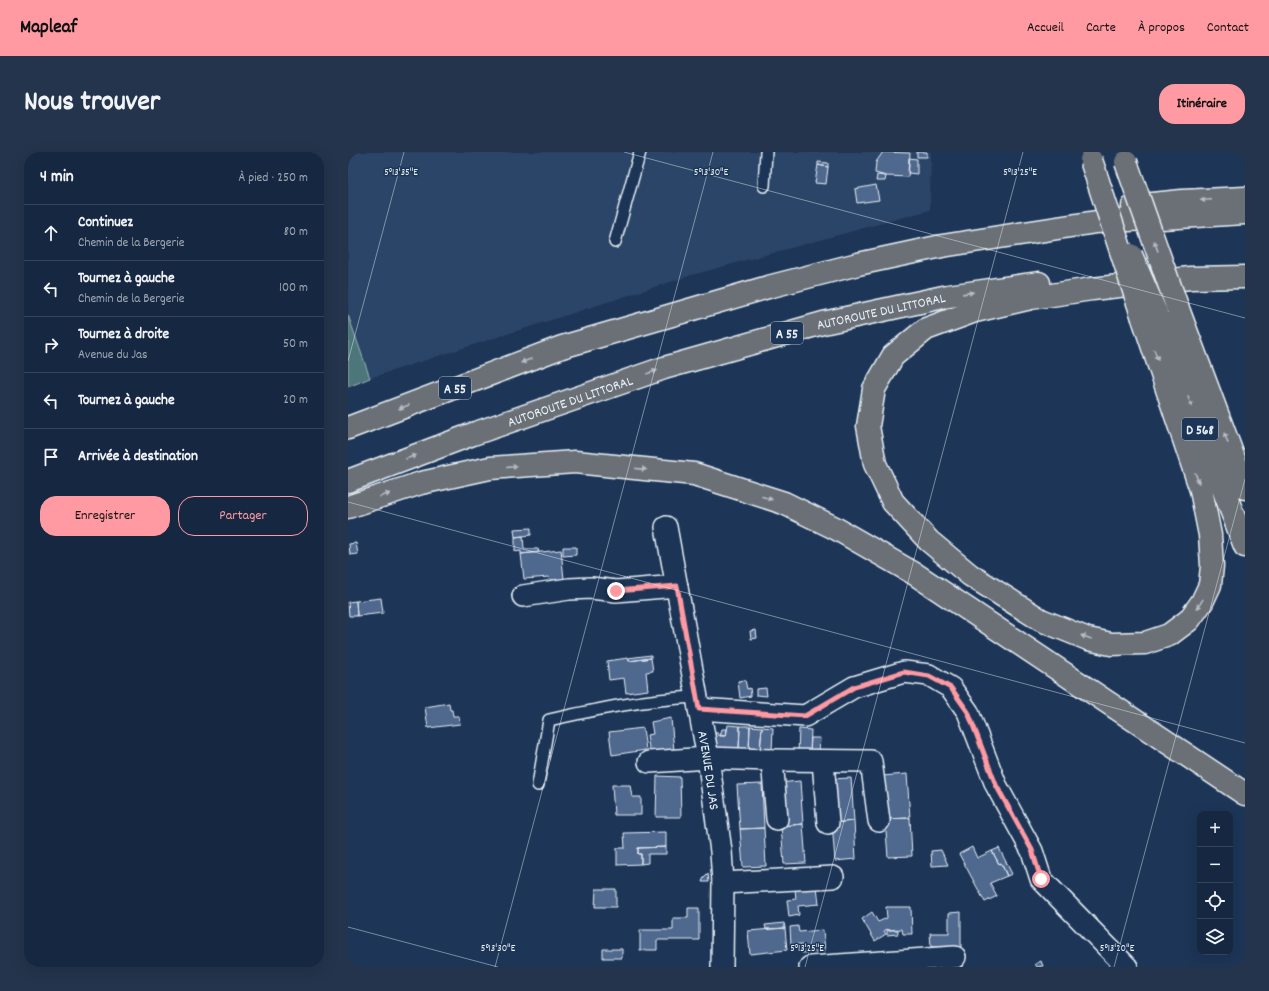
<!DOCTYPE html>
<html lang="fr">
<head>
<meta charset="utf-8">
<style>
	:root { --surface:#162841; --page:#23344c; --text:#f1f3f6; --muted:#9ea6b1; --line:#35445a; --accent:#ff9aa2 }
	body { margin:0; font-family:Dekko,sans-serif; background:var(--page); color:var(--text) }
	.controls { position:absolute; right:12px; bottom:12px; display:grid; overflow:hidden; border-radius:8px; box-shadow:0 4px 16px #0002 }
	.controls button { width:36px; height:36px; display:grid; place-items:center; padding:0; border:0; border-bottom:1px solid var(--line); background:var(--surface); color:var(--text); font:20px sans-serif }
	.stop { position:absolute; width:12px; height:12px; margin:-9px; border:3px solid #ff9aa2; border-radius:50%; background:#fff }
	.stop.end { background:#ff9aa2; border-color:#fff; box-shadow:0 1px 4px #0008 }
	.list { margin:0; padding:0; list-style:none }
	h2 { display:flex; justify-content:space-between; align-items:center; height:52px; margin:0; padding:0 16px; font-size:17px }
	h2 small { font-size:13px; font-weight:400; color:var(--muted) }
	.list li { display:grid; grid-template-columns:26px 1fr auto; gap:12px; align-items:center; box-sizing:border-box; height:56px; padding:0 16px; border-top:1px solid var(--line) }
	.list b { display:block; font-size:15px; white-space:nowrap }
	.list p { margin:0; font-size:13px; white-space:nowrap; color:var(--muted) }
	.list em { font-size:13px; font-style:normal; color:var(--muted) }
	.actions { display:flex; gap:8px; padding:12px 16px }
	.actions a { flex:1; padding:9px 0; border:1px solid var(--accent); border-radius:16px; text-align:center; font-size:14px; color:var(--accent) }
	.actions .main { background:var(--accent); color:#111 }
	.icon { flex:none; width:22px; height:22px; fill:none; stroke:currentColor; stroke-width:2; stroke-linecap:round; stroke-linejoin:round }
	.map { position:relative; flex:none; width:897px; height:815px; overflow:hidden; border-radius:16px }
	header { display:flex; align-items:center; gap:24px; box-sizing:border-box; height:56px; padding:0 20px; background:var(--accent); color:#111 }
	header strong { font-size:19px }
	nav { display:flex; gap:22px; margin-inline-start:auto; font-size:14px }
	.intro { display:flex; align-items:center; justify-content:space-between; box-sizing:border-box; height:96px; padding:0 24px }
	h1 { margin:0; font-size:28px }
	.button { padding:10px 18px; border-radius:16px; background:var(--accent); color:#111; font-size:14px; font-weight:700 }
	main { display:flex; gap:24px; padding:0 24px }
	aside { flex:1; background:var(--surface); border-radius:16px; box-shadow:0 4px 16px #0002 }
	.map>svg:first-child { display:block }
	.built { fill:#2c4468 }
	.green { fill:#4d767a; stroke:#9ab4b9 }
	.building { fill:#50688e; stroke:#e8f1f8 }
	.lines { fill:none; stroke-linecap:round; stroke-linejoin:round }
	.service-casing { stroke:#e8f1f8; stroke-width:14 }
	.minor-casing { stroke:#e8f1f8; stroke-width:24 }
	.primary-casing { stroke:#e8f1f8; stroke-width:25 }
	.motorway-casing { stroke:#e8f1f8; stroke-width:25 }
	.service { stroke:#1d3557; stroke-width:11 }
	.minor { stroke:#1d3557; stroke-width:21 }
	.primary { stroke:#6b6f75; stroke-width:22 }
	.motorway { stroke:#6b6f75; stroke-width:22 }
	.primary-bridge-casing { stroke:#e8f1f8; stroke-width:25; stroke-linecap:butt }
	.motorway-bridge-casing { stroke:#e8f1f8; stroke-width:25; stroke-linecap:butt }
	.primary-bridge { stroke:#6b6f75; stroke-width:22 }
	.motorway-bridge { stroke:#6b6f75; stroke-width:22 }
	.oneway { fill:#b6bdc4 }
	.route { stroke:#ff9aa2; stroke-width:5 }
	.ticks { fill:none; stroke:#e8f1f8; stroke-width:1; stroke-opacity:0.45 }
	.labels { text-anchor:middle; stroke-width:3; stroke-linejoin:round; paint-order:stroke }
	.shield { fill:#1d3557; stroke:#abb9c8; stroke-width:1 }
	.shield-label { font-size:13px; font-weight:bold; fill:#e8f1f8 }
	.street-label { font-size:14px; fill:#e8f1f8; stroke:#1d3557 }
	.ticks-label { font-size:10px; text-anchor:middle; fill:#e8f1f8; stroke:#1d3557; stroke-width:3; stroke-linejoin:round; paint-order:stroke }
</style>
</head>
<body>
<header>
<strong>Mapleaf</strong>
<nav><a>Accueil</a><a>Carte</a><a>À propos</a><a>Contact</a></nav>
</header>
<div class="intro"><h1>Nous trouver</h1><a class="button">Itinéraire</a></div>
<main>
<aside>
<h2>4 min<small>À pied · 250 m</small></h2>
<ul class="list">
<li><svg class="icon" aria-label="ahead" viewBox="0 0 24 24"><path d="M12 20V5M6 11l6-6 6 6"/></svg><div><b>Continuez</b><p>Chemin de la Bergerie</p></div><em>80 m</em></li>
<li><svg class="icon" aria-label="left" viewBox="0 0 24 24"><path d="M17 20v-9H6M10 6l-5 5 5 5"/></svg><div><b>Tournez à gauche</b><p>Chemin de la Bergerie</p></div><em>100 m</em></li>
<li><svg class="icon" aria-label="right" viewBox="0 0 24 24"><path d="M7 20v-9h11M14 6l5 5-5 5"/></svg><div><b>Tournez à droite</b><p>Avenue du Jas</p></div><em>50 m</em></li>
<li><svg class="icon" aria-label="left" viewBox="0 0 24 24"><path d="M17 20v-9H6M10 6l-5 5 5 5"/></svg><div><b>Tournez à gauche</b></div><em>20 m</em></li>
<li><svg class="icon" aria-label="arrive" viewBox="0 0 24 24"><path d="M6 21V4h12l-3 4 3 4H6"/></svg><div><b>Arrivée à destination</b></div></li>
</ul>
<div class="actions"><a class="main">Enregistrer</a><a>Partager</a></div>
</aside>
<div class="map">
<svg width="897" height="815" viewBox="0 0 897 815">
	<rect width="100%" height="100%" fill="#1d3557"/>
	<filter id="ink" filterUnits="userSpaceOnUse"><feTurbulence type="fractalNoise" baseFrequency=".025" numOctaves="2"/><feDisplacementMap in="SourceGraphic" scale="8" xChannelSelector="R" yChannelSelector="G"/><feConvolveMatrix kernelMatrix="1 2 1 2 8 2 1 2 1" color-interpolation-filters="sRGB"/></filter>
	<g filter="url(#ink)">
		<!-- built -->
		<path class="built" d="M0,0h583l-1,58 -238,65 -322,103 -22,-63z"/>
		<!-- green -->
		<path class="green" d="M0,163l22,63 -22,9z"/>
		<!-- building -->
		<path class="building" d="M535,0l27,1 -2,24 -22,-1 -11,-3 1,-11z
			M569,0h10v5h-10z
			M561,6l8,1v15l-9,-1z
			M470,10l10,1v4l-10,-2z
			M470,13l10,2 -2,17 -11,-1z
			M529,23l9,1 -1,5h-9z
			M528,33l3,15 -22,3 -2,-14z
			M183,376v7l-16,2 -1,-8z
			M175,384l1,13h14l1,3 -18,2v-3l-6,1v-15z
			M8,391l2,11 -8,1 -1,-11z
			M215,395h13v8l-13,1z
			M213,398l3,29 -14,1 -1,-3 -25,2 -3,-25z
			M33,446l2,15 -26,3 -1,-15z
			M8,449l1,15h-8l-1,-14z
			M408,478l1,8 -6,1 -1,-8z
			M303,503v3l-22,3 -1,-3z
			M280,506l1,3 22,-3 2,13 -7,1 2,18 -22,3 -2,-15 -15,2 -2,-19z
			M397,528l2,9 3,-1 1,8 -11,2 -2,-17z
			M418,536l1,8 -11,-1v-6z
			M101,551l1,7h2l1,6h6l1,8 -32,4 -3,-21z
			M323,566l3,33 -24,3 -3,-19 6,-1 -2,-12z
			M380,573l12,1 -1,24h-24v-17h3v2l8,1z
			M392,574h10l-1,25 -10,-1z
			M402,574l12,1 -2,24h-11z
			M414,575l11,1 -1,24 -12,-1z
			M295,576l3,22 -34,5 -3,-23z
			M374,577h5l-1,7h-6z
			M451,577l12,1 -1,23 -12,-1z
			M463,586h9l-1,14h-9z
			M559,622l3,44 -25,1 -3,-43z
			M309,624l23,1 1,40h-25z
			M503,626l3,43 -22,2 -3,-44z
			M452,629l3,43 -22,2 -3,-43z
			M414,632l2,44 -24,1 -3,-44z
			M264,633h18l2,12h9v18h-27z
			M562,666l2,38 -24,1 -3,-38z
			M506,669l2,38 -21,2 -3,-38z
			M455,672l3,39 -22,1 -3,-38z
			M416,676l2,38 -23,1 -3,-38z
			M318,680v15l-28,1v6h3v10l-24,1v-17h8l-1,-15z
			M318,695v7h-18v9l-7,1v-10h-3v-6z
			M624,695l5,11 15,-7 7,13 2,-1 6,13 -17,7 7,13 -12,6 -26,-48z
			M651,696l13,26 -5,2 -6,-13 -2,1 -7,-13z
			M593,698l7,15 -16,1 -1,-15z
			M360,721l1,9h-7l2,-5z
			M469,734l2,18 -21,2 1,9 -10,2 -2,-17 9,-1 -1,-10z
			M248,737h20v18h-21z
			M538,755h25l1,27h-9l-1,-5 -15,1v-1l-3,2 2,3 -11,7 -13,-22 10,-7 6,10 9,-4z
			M340,756h11v32h-42v10h-17v-20h33v-12h15z
			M613,760v35h-30l-1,-14h19v-20z
			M436,771l1,5 -19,1 -1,-4z
			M450,774l1,6 24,-2 2,21 -23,2 -1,-9 -10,1 -1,-18z
			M437,776l2,22 -37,4 -2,-23z
			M539,778h11v4l-11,1z
			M255,797h19v9h-19z
			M693,809l2,5 -6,1 -2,-3z"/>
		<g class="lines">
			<defs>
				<path id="service" d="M416,34l2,-34
					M267,90l25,-90
					M190,633l11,-65c49,-11 98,-21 148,-23"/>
				<g id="minor">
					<path id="s1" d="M318,375l42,231 13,93 2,32 -1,84"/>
					<path d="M175,444l46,-7 22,-1 25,3 61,-5"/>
					<path d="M351,557l106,7 49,-29 50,-15 25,3 22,13 17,24 28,73 36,66 9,28 86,88"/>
					<path d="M424,608l5,59"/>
					<path d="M475,609l5,62"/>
					<path d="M301,610l59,-4 64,2 99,1 8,60"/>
					<path d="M375,731l110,-6"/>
					<path d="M462,815l145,-10"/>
				</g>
				<path id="primary" d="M830,157l67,179
					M808,161l89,233"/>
				<g id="motorway">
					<path d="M785,54l49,-5 63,-3"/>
					<path d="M795,166l58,172 9,45 2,31 -2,19 -8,17 -13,18 -20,15 -24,8 -34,1 -23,-5 -47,-19 -71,-45 -41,-34 -36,-39 -18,-38 -7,-38 6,-37 19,-33 33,-27 49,-18 56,-13 61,-9 98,-11 55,-1"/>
					<path d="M0,276l214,-81 206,-60 90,-23 84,-18 154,-24 149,-9"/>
					<path id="s2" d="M0,329l125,-47 191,-66 159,-45 125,-27 91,-13"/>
					<path d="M0,355l73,-24 69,-15 85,-6 119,12 90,29 51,25 80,46 330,220"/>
				</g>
			</defs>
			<!-- service casing -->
			<use href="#service" class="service-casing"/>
			<!-- minor casing -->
			<use href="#minor" class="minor-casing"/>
			<!-- primary casing -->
			<use href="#primary" class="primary-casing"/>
			<!-- motorway casing -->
			<use href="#motorway" class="motorway-casing"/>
			<!-- service -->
			<use href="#service" class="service"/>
			<!-- minor -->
			<use href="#minor" class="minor"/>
			<!-- primary -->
			<use href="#primary" class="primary"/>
			<!-- motorway -->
			<use href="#motorway" class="motorway"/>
			<defs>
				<path id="primary-bridge" d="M778,10l52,147
					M783,103l25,58"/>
				<path id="motorway-bridge" d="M743,8l52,158"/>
			</defs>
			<!-- primary-bridge casing -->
			<use href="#primary-bridge" class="primary-bridge-casing"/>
			<!-- motorway-bridge casing -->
			<use href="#motorway-bridge" class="motorway-bridge-casing"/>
			<!-- primary-bridge -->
			<use href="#primary-bridge" class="primary-bridge"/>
			<!-- motorway-bridge -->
			<use href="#motorway-bridge" class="motorway-bridge"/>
		</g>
		<!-- one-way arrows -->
		<defs><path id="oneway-solid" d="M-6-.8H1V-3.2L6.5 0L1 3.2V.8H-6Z"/></defs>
		<g class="oneway">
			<use href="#oneway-solid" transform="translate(858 48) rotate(177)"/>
			<use href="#oneway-solid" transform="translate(808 94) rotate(-110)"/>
			<use href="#oneway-solid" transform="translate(620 141) rotate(-8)"/>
			<use href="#oneway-solid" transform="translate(808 203) rotate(71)"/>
			<use href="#oneway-solid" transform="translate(178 209) rotate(159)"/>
			<use href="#oneway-solid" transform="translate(304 220) rotate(-19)"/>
			<use href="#oneway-solid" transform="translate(842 250) rotate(69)"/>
			<use href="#oneway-solid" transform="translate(56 255) rotate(159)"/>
			<use href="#oneway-solid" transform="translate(878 286) rotate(-110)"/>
			<use href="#oneway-solid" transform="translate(63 305) rotate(-20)"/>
			<use href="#oneway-solid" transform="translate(164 315) rotate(-4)"/>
			<use href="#oneway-solid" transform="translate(293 317) rotate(6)"/>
			<use href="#oneway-solid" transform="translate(849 326) rotate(71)"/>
			<use href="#oneway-solid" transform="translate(37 343) rotate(-18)"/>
			<use href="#oneway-solid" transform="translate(419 346) rotate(18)"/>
			<use href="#oneway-solid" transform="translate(852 452) rotate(122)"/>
			<use href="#oneway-solid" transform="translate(738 485) rotate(-161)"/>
		</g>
	</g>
	<g class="lines" filter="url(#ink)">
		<!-- route -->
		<path class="route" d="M268,439l61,-5 22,123 106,7 49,-29 50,-15 25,4 22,12 17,24 28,73 36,65 9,29"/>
	</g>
	<!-- ticks -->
	<path class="ticks" d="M276,0l621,166M0,209l56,-209M0,350l897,241M0,775l150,40M147,815l218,-815M457,815l218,-815M766,815l131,-488"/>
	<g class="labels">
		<!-- shield labels -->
		<g class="shield">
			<rect x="423" y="170" width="32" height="22" rx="3"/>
			<rect x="91" y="225" width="32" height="22" rx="3"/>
			<rect x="834" y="266" width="36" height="22" rx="3"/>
		</g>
		<g class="shield-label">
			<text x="439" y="186">A 55</text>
			<text x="107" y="241">A 55</text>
			<text x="852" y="282">D 568</text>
		</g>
		<!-- street labels -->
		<g class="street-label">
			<text dy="5" stroke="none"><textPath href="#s2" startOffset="560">AUTOROUTE DU LITTORAL</textPath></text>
			<text dy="5" stroke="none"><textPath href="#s2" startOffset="236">AUTOROUTE DU LITTORAL</textPath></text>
			<text dy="5" stroke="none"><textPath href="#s1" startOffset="247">AVENUE DU JAS</textPath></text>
		</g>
	</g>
	<g class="ticks-label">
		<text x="53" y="23">5°13'35"E</text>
		<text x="363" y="23">5°13'30"E</text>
		<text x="672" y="23">5°13'25"E</text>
		<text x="150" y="799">5°13'30"E</text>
		<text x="459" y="799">5°13'25"E</text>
		<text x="769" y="799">5°13'20"E</text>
	</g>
</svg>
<div class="controls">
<button>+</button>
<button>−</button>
<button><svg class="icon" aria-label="locate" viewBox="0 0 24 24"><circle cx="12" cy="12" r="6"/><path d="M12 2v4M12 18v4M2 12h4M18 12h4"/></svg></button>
<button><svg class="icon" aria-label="layers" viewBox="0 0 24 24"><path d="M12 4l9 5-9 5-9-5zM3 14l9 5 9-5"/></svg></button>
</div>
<div class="stop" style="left:693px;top:727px"></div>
<div class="stop end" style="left:268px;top:439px"></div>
</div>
</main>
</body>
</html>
